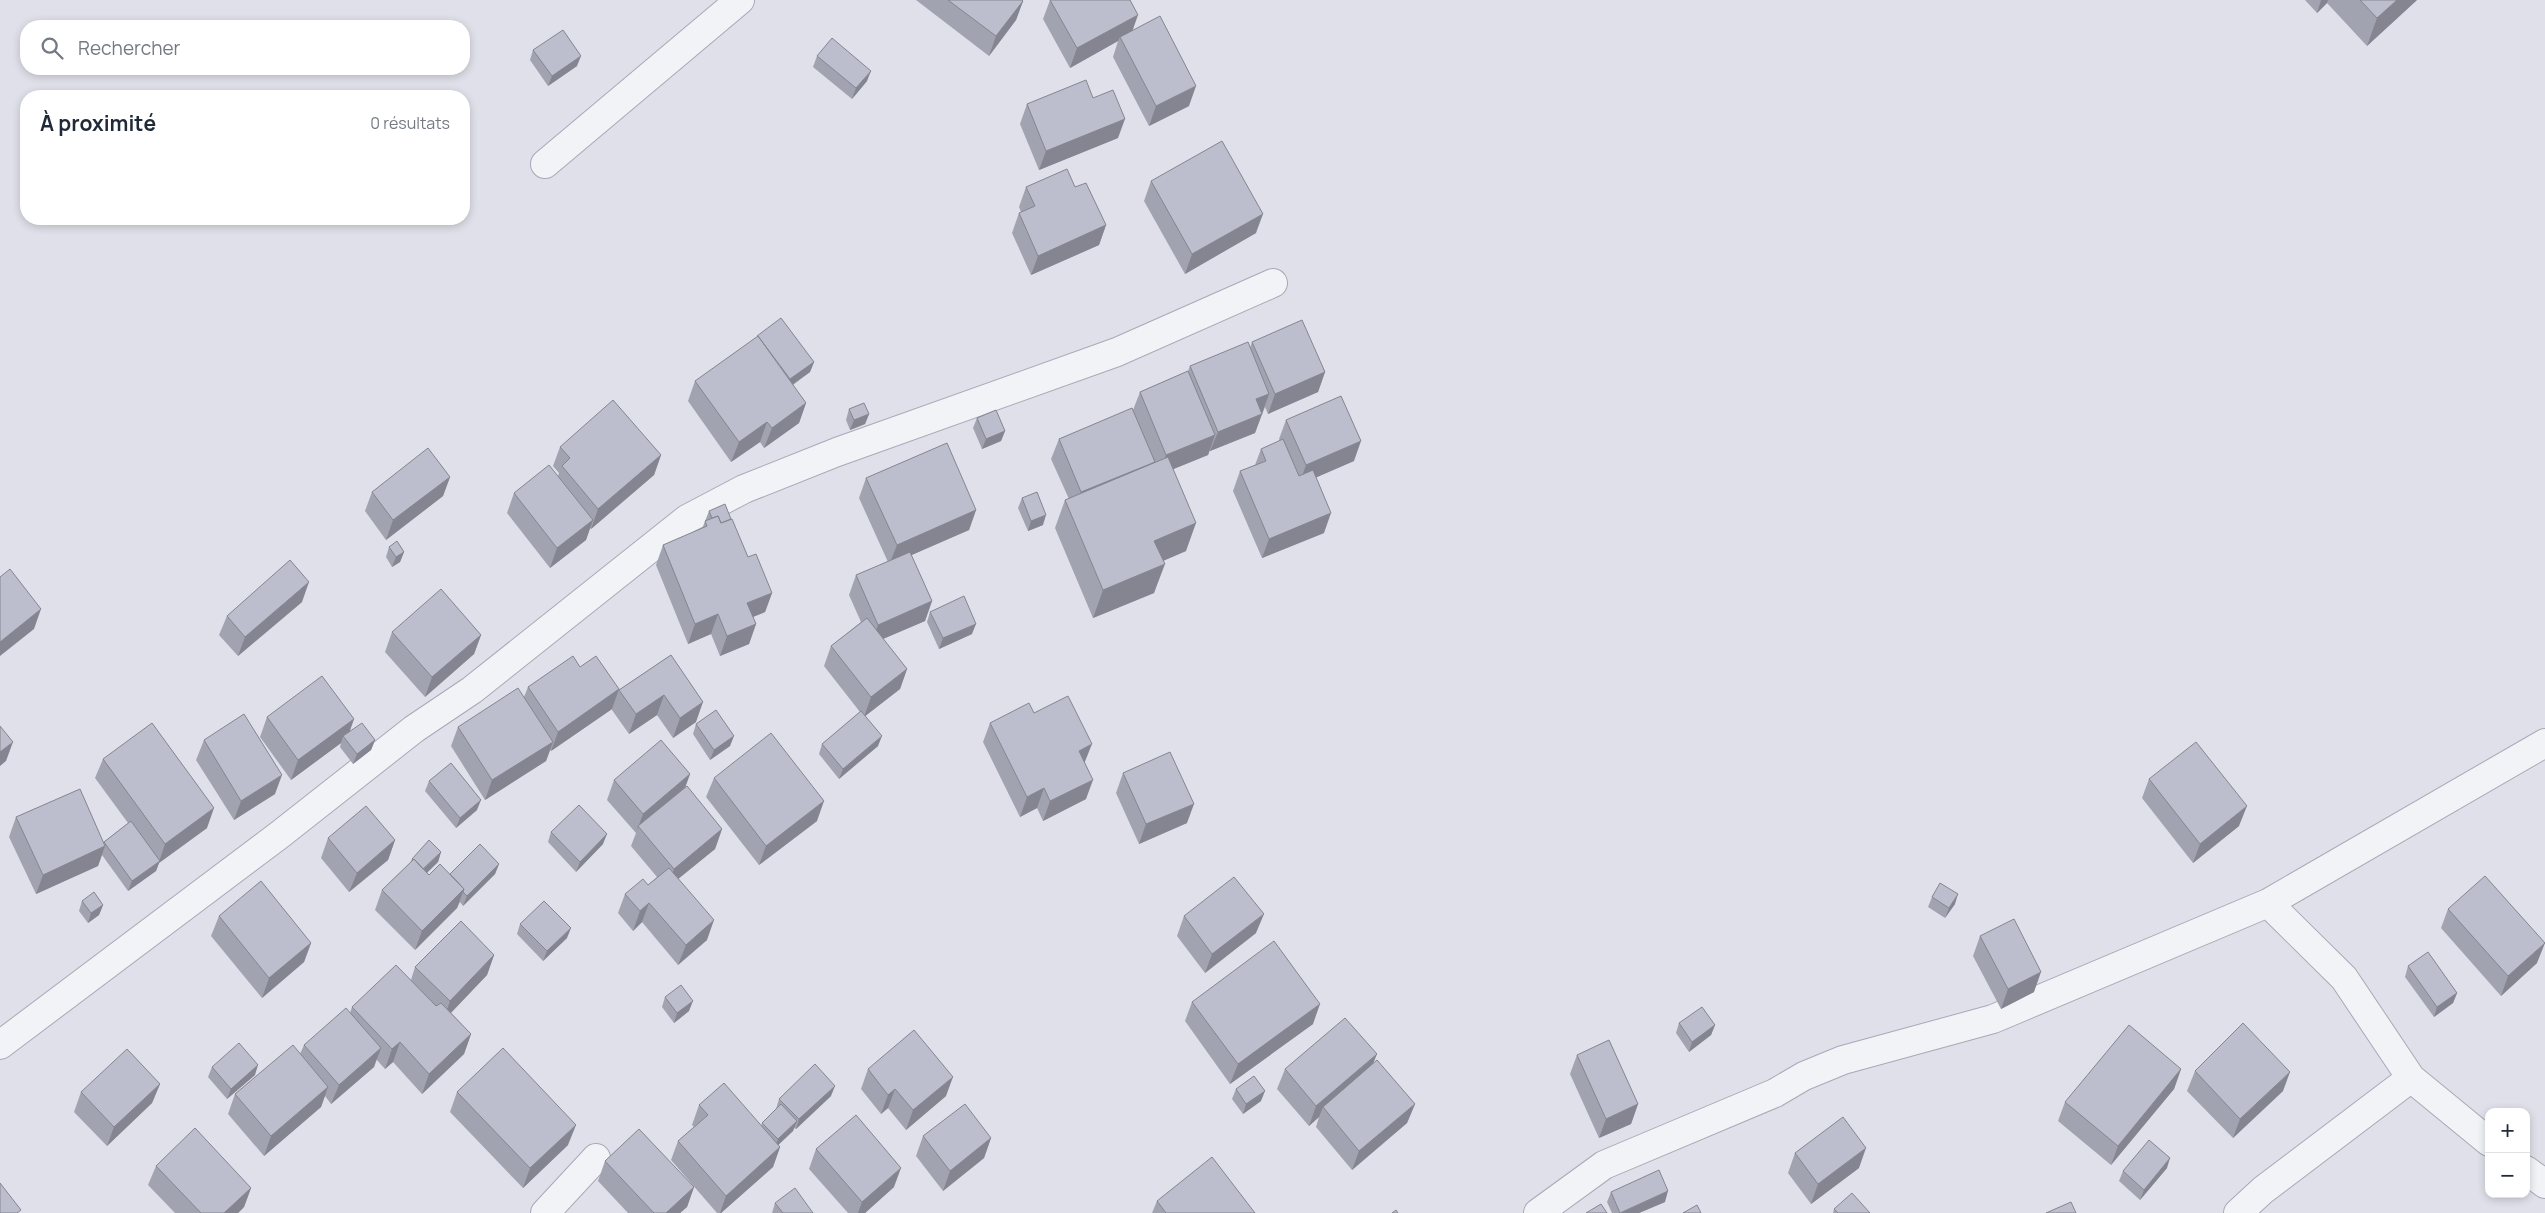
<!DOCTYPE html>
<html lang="fr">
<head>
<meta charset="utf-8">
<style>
	:root { --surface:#fff; --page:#f2f2f3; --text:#1f2937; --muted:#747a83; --line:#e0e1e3 }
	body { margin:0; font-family:Manrope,sans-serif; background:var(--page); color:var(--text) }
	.controls { position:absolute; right:15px; bottom:15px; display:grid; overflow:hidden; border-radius:10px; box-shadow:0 2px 8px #0003 }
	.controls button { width:45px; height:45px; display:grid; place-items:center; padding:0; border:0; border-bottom:1px solid var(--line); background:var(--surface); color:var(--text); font:25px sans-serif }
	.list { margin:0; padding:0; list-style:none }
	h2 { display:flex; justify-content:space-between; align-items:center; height:65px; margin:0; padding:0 20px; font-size:21px }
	h2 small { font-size:16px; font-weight:400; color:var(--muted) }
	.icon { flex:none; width:28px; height:28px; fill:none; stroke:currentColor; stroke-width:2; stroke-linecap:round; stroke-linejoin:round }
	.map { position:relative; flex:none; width:2545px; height:1213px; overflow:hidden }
	.search { position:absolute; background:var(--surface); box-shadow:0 2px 8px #0003; left:20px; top:20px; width:450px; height:55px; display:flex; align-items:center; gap:12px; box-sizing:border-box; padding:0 18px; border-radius:20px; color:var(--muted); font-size:19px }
	.panel { position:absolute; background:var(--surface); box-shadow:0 2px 8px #0003; left:20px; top:90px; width:450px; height:135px; border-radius:20px }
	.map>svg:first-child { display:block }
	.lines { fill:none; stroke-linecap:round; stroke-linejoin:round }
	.street-casing { stroke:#a8a9b7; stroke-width:30 }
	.street { stroke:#f2f3f7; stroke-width:28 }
	.wall { fill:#a2a3b0 }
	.shaded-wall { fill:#848590 }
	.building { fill:#bcbecd; stroke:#848590 }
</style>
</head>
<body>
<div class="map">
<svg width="2545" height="1213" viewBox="0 0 2545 1213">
	<rect width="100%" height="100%" fill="#dfe0e9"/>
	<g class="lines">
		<defs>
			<path id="street" d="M545,164l195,-164
				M2268,903l76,75 67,100 78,64
				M0,1045l278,-209 136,-107 58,-39 215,-171 57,-30 93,-37 280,-100 156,-69
				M2526,1170l19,14
				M545,1213l51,-55
				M1538,1213l66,-48 171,-72 29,-17 39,-16 150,-41 275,-116 277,-160
				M2238,1213l25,-23 148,-112"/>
		</defs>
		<!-- street casing -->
		<use href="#street" class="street-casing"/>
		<!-- street -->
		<use href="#street" class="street"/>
	</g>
	<!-- wall -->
	<path class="wall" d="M916,0h106l1,1 -7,19 -27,36z
		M1050,0h80l2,31 57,75 -40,20 -36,-69 5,-16 -48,27 -27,-49z
		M2305,0h112l-50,46 -40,-43 -10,10z
		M533,50l44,16 -29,20 -18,-26z
		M817,56l50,25 -15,18 -39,-32z
		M1093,98l25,40 -79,32 -19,-46 7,-20z
		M1151,181l105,52 -71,41 -41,-73z
		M1026,187h49l31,38 -7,20 -68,30 -19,-42 7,-20 2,-1 -2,-5z
		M1252,342l73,30 -7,20 -50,22 -3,-7 -10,26 -45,18v-1l-2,5 -35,14 13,82 -23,10 -9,32 -61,25 -38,-90 10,-28 4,-1 -18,-40 8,-20 74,-29 7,-18 48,-21 2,-5 60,-18z
		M814,362l-4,10 -17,13 13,18 -7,20 -35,25 -4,-6 -29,20 -43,-61 7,-20z
		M849,409l20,5 -4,10 -15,6 -4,-10z
		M977,418l28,13 -4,10 -19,8 -9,-21z
		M1286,420l68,41 -38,16 8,56 -62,25 -29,-67 7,-20 15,-6 6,-16 19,-8 -1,-2z
		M560,447l101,8 -7,20 -63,54 -1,-1 -4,12 -36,28 -43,-55 7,-20 44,-17 1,-3 -6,-7z
		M450,477l-7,19 -57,44 -21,-29 7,-19z
		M866,478l110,32 -7,20 -58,25 21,46 -7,20 -42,18 24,30 -7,20 -35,27 13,30 -39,33 -20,-25 3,-10 38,-32 -36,-46 7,-20 30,-24 -12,-27 7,-20 32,-13 -29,-64z
		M1022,498l21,27 -15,6 -10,-23z
		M709,511l39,46 24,36 -7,19 -12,5 3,7 -7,20 -29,12 -9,-22 -23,10 -32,-79 7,-20 39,-16z
		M389,547l15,5 -4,10 -8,5 -6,-10z
		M302,602l-64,54 -19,-21 8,-19z
		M930,612l42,22 -33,15 -12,-27z
		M392,632l89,3 -7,19 -49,43 -40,-45z
		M671,655l25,67 -23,16 -16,-23 -28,19 -17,-24v-1l-61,42 -1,-1 -4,11 -61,39 -34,-54 7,-19 66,-30 4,-10 52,-20 39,23z
		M1034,713l51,50 1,36 -43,22 -6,-13 -17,9 -37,-75 7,-19z
		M267,717l87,2 -5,13 26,8 -4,10 -18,14 -13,-17 1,-4 -50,37 -31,-43z
		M696,724l34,22 -20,14 -17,-26z
		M204,740l71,54 -41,26 -38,-60z
		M103,759l104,69 -48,35 -3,8 -28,20 -26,-36 -4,11 -62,28 -27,-57 7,-20 88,25 24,-19 -33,-45z
		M1123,773l64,50 -48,21 -23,-51z
		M690,774l-5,14 37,41 -7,20 -37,30 29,61 -29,25 -36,-43 -9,9 -15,-18 7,-19 23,-9 9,-8 -26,-31 5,-13 -29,-33 7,-20z
		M714,778l103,43 -58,44 -53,-68z
		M2149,779l90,47 -46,37 -51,-65z
		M429,781l48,29 -21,18 -31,-37z
		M551,832l52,12 -27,28 -28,-30z
		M328,838l67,2 -7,20 -39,32 -28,-34z
		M441,852l-3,10 -11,11 2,2 21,-1 49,-10 -4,10 -32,32 -3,-4 -3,6 -42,42 -40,-40 7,-20 28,-27 2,-4z
		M1932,897l23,7 -10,14 -17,-11z
		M82,901l21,4 -4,10 -11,8 -9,-12z
		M2448,909l89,54 -36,33 -60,-68z
		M219,916l92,27 -7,19 -42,36 -51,-62z
		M1184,916l72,17 -51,40 -28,-37z
		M520,924l47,14 -24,23 -26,-27z
		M1980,936l54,56 -33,17 -28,-53z
		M494,955l-7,20 -36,38 20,21 -7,20 -42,40 -29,-32 -8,7 -9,-10 -2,8 -43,37 -6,-8 -4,11 -57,49 -36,-42 7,-20 65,-40 4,-9 46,-32 2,-6 59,-27 4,-13z
		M2408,966l49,27 -4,10 -19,14 -29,-40z
		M665,997l24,14 -15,12 -12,-16z
		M1192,1002l121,22 -83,60 -45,-63z
		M1679,1023l36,2 -4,10 -22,17 -13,-19z
		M1577,1055l61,49 -7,20 -32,14 -29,-64z
		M1373,1064l42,40 -8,19 -55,47 -36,-43 3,-10 -10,9 -32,-37 8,-20z
		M212,1067l43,8 -28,24 -19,-22z
		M868,1069l78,27 -40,34 -18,-22 -7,6 -20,-25z
		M2181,1069l-7,20 -63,76 -53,-44 7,-19z
		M2195,1071l88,20 -50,47 -46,-47z
		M160,1084l-8,19 -45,43 -33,-34 7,-20z
		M1236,1089l25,12 -18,13 -11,-15z
		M457,1092l111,53 -45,43 -73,-76z
		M831,1096l-35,33 -2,-1 -1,3 -15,14 2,2 -7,20 -52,46h-4l-46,-53 7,-19 16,-14 -2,-2 7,-20 62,21 1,-3 14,-14 3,-10z
		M923,1136l68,2 -7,20 -41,33 -27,-35z
		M816,1149l78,38 -29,26h-17l-39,-44z
		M1795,1153l64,15 -48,36 -23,-31z
		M605,1161l89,26 -7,20 -7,6h-52l-30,-32z
		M156,1166l95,22 -7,19 -6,6h-63l-27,-28z
		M2167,1168l-27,32 -21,-19 4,-10z
		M1611,1192l54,10 -26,11h-27l-5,-11z
		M1157,1201l98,12h-103z
		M775,1203l38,10h-41z
		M1834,1209l36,4h-37z"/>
	<!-- shaded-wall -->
	<path class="shaded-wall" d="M2321,0h7l-1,3 -10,10z
		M2397,0h20l-50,46 10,-28z
		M1023,1l-7,19 -27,36 7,-20z
		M1138,15l-7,20 -11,2 -2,4 -48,27 7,-20z
		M581,56l-4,10 -29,20 4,-10z
		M871,71l-4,10 -15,18 4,-11z
		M1196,86l-7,20 -40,20 7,-20z
		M1125,119l-7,19 -79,32 7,-19z
		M1263,214l-7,19 -71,41 7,-20z
		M1106,225l-7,20 -68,30 7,-19z
		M814,362l-4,10 -24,17 4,-10z
		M1325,372l-7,20 -50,22 7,-20z
		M1269,394l-14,39 -45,18 8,-19 38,-33z
		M806,403l-7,20 -35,25 8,-20z
		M869,414l-4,10 -15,6 4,-10z
		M767,422l-7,20 -29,20 8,-20z
		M1005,431l-4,10 -19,8 4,-10z
		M1215,435l-7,20 -49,20 7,-20z
		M1361,441l-7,20 -55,24 7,-20z
		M661,455l-7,20 -63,54 7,-20z
		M1155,462l-8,20 -73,30 7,-20z
		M450,477l-7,19 -57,44 7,-20z
		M976,510l-7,20 -80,35 8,-20z
		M1331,513l-7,20 -62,25 7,-19z
		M1046,515l-3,10 -15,6 3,-10z
		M593,520l-7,20 -36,28 7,-20z
		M1196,523l-10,28 -42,18 10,-28z
		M404,552l-4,10 -8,5 4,-10z
		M1165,564l-11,29 -61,25 10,-28z
		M309,582l-7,20 -64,54 7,-19z
		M772,593l-7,19 -25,10 7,-19z
		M932,601l-7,20 -54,23 7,-19z
		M41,609l-7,20 -34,27v-14z
		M718,614l-7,20 -23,10 7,-20z
		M756,624l-7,20 -29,12 7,-20z
		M976,624l-4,10 -33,15 4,-11z
		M481,635l-7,19 -49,43 7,-20z
		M907,669l-7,20 -36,28 7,-20z
		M619,689l-7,20 -61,42 7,-19z
		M664,695l-7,20 -28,19 7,-20z
		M703,702l-7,20 -23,16 7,-20z
		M354,719l-7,20 -4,-3 -2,7 -50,37 7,-20z
		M734,736l-4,10 -20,14 4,-10z
		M882,736l-4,10 -39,33 4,-10z
		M375,740l-4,10 -18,14 4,-10z
		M13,742l-7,19 -6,5v-14z
		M553,742l-7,19 -61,39 7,-20z
		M1092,744l-8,20 -5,-13z
		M690,774l-7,19 -45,33 -2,7 7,-19z
		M282,775l-7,19 -41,26 7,-19z
		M1093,780l-7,19 -43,22 7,-20z
		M1044,788l-7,20 -17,9 7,-20z
		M481,800l-4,10 -21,18 4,-10z
		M824,801l-7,20 -58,44 7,-19z
		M1194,804l-7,19 -48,21 7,-20z
		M2247,806l-8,20 -46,37 7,-19z
		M214,808l-7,20 -48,35 -3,8 -28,20 4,-10 27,-19 6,-18z
		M722,829l-7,20 -48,39 7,-19z
		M607,834l-4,10 -27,28 4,-10z
		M395,840l-7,20 -39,32 8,-19z
		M105,846l-7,20 -62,28 7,-19z
		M441,852l-3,10 -19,18 4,-10z
		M499,864l-4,10 -32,32 4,-10z
		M464,889l-7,19 -42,42 7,-19z
		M1958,894l-3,10 -10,14 4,-10z
		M649,903l-7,19 -9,9 7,-20z
		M103,905l-4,10 -11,8 3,-10z
		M1264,914l-8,19 -51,40 7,-19z
		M714,920l-7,20 -29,25 8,-20z
		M571,928l-4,10 -24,23 4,-10z
		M311,943l-7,19 -42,36 7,-20z
		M2545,943l-8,20 -36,33 7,-20z
		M494,955l-7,20 -44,46 7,-20z
		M2041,972l-7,20 -33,17 7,-20z
		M2457,993l-4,10 -19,14 3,-10z
		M693,1001l-4,10 -15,12 3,-10z
		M1320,1004l-7,20 -83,60 8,-20z
		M1715,1025l-4,10 -22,17 3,-10z
		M471,1034l-7,20 -42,40 7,-20z
		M400,1042l-7,20 -8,7 7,-20z
		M381,1048l-7,19 -43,37 8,-19z
		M1377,1054l-8,20 -46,33 -4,10 -10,9 7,-20z
		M258,1065l-3,10 -28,24 4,-10z
		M2181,1069l-7,20 -63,76 7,-19z
		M2290,1072l-7,19 -50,47 7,-19z
		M953,1077l-7,19 -40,34 7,-20z
		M160,1084l-8,19 -45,43 7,-19z
		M835,1086l-4,10 -35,33 3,-10z
		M328,1087l-7,20 -57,49 7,-20z
		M895,1089l-7,19 -7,6 7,-19z
		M1265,1091l-4,10 -18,13 3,-10z
		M1415,1104l-8,19 -55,47 7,-19z
		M1638,1104l-7,20 -32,14 7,-19z
		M797,1121l-4,10 -19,18 4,-10z
		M576,1125l-8,20 -45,43 7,-20z
		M991,1138l-7,20 -41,33 7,-20z
		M780,1147l-7,20 -52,46h-1l6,-17z
		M1866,1148l-7,20 -48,36 7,-20z
		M2170,1158l-3,10 -27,32 4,-10z
		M901,1168l-7,19 -29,26h-7l4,-11z
		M694,1187l-7,20 -7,6h-14z
		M251,1188l-7,19 -6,6h-14z
		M1668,1191l-3,11 -26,11h-18z"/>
	<!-- building -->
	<path class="building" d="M948,0h74l1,1 -27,35z
		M1050,0h80l8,15 -61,33z
		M2360,0h37l-20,18z
		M1160,16l36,70 -40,20 -36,-69z
		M563,30l18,26 -29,20 -19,-26z
		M832,38l39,33 -15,17 -39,-32z
		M1086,80l7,18 20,-8 12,29 -79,32 -19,-47z
		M1222,141l41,73 -71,40 -41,-73z
		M1067,169l8,18 11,-4 20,42 -68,31 -19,-43 16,-7 -9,-19z
		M781,318l33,44 -24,17 -32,-43h-1z
		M1302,320l23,52 -50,22 -23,-52z
		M758,336l48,67 -34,25 -5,-6 -28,20 -44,-61z
		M1248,342l21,52 -13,5 6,15 -44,18 -28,-66z
		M1188,371l27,64 -49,20 -26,-63z
		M1341,396l20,45 -55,24 -20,-45z
		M613,400l48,55 -63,54 -36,-43 8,-8 -10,-11z
		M864,403l5,11 -15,6 -5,-11z
		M1132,408l23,54 -74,30 -22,-53z
		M996,410l9,21 -19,8 -9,-21z
		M1283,439l16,37 14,-6 18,43 -62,26 -29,-68 26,-10 -5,-12z
		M947,443l29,67 -79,35 -31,-67z
		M428,448l22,29 -57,43 -21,-28z
		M1168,457l28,66 -42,18 11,23 -62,26 -38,-90z
		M549,465l44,55 -36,28 -43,-55z
		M1037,492l9,23 -15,6 -9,-23z
		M725,504l6,15 -10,4 -3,-7 -6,2 -3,-7z
		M718,516l3,7 11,-4 16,38 8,-3 16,39 -25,10 9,21 -29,12 -9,-22 -23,10 -32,-79 44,-19 -2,-5z
		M397,541l7,11 -8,5 -7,-10z
		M910,552l22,49 -54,24 -22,-50z
		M290,560l19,22 -64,55 -18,-21z
		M10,569l31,40 -41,33v-65z
		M441,589l40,46 -49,42 -40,-45z
		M964,596l12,28 -33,14 -13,-26z
		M867,618l40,51 -36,28 -40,-51z
		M671,655l32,47 -23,16 -16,-23 -28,19 -17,-24z
		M573,656l7,11 16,-11 23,33 -61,43 -30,-45z
		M322,676l32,43 -56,41 -31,-43z
		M518,688l35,54 -61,38 -34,-53z
		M1068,696l24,48 -13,7 14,29 -43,21 -6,-13 -17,9 -37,-74 39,-20 5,10z
		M716,710l18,26 -20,14 -18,-26z
		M861,711l21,25 -39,33 -21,-25z
		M244,714l38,61 -41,26 -37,-61z
		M152,723l62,85 -49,36 -62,-85z
		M362,723l13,17 -18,14 -14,-18z
		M0,726l13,16 -13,10z
		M771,733l53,68 -58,45 -52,-68z
		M661,740l29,34 -47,40 -29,-34z
		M2196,742l51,64 -47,38 -51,-65z
		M1170,752l24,52 -48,20 -23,-51z
		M451,763l30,37 -21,18 -31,-37z
		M687,786l35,43 -48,40 -36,-43z
		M80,789l25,57 -62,29 -27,-58z
		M579,805l28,29 -27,28 -29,-30z
		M366,806l29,34 -38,33 -29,-35z
		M131,821l29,40 -28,20 -28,-39z
		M429,840l12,12 -18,17 -9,-10 -1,1 -1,-1z
		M480,844l19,20 -32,32 -4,-4 1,-3 -14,-15z
		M414,859l15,16 11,-11 24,25 -42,42 -40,-41z
		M669,868l45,52 -28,25 -37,-42 -9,8 -15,-17 18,-15 5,6z
		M2485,876l60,67 -37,33 -60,-67z
		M1234,877l30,37 -52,40 -28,-38z
		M261,881l50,62 -42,35 -50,-62z
		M1940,883l18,11 -9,14 -17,-11z
		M94,892l9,13 -12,8 -9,-12z
		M544,901l27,27 -24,23 -27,-27z
		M2014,919l27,53 -33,17 -28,-53z
		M461,921l33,34 -44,46 -35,-34z
		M1274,941l46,63 -82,60 -46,-62z
		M2428,952l29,41 -20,14 -29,-41z
		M396,965l40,41 5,-3 30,31 -42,40 -29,-32 -8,7 -40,-42z
		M681,985l12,16 -16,12 -12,-16z
		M1702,1007l13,18 -23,17 -13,-19z
		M346,1008l35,40 -42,37 -35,-40z
		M1345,1018l32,36 -61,52 -31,-37z
		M2243,1023l47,49 -50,47 -45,-48z
		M2129,1025l52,44 -63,77 -53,-44z
		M914,1030l39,47 -40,33 -18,-21 -7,6 -20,-26z
		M1609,1040l29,64 -32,15 -29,-64z
		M239,1043l19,22 -27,24 -19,-22z
		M293,1045l35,42 -57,49 -36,-42z
		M503,1048l73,77 -46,43 -73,-76z
		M127,1049l33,35 -46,43 -33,-35z
		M1377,1060l38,44 -56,47 -36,-44z
		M815,1064l20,22 -36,33 -20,-20z
		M1254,1076l11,15 -19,13 -10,-15z
		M724,1083l56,64 -54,49 -48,-55 30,-26 -9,-10z
		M781,1104l16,17 -19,18 -16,-16z
		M965,1104l26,34 -41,33 -27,-35z
		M856,1115l45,53 -39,34 -46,-53z
		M1843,1117l23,31 -48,36 -23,-31z
		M195,1128l56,60 -27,25h-23l-45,-47z
		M639,1129l55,58 -28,26h-12l-49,-52z
		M2149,1140l21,18 -26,32 -21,-19z
		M1212,1157l43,56h-89l-9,-12z
		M1659,1170l9,21 -48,22 -9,-21z
		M0,1183l21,27 -4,3h-17z
		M795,1188l18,25h-30l-8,-10z
		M1852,1193l18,20h-32l-4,-4z
		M2071,1202l5,11h-30z
		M1601,1204l6,9h-21z
		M1697,1205l4,8h-18z
		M1396,1210l2,3h-6z"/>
</svg>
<div class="controls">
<button>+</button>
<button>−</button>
</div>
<div class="search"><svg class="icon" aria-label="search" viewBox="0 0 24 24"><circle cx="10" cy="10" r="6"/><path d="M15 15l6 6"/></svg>Rechercher</div>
<section class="panel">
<h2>À proximité<small>0 résultats</small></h2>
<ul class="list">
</ul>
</section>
</div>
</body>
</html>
